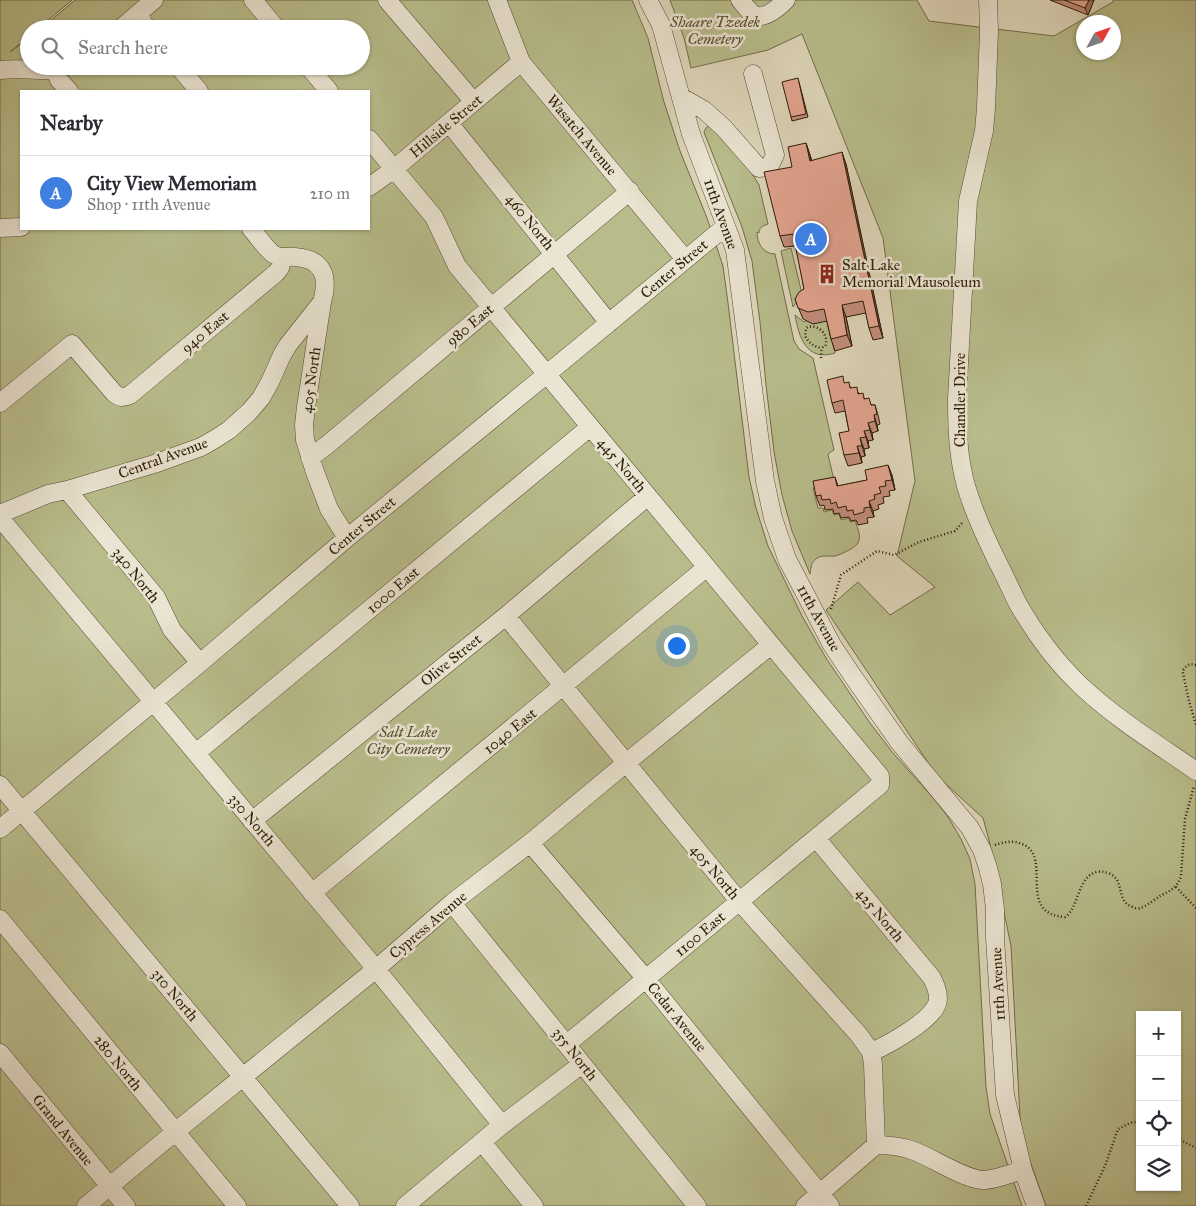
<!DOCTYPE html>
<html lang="en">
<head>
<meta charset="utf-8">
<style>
	:root { --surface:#fff; --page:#f7f7f7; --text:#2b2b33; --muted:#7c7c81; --line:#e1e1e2; --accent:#8f2418 }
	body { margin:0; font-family:"IM FELL Great Primer",serif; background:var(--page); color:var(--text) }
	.controls { position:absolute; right:15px; bottom:15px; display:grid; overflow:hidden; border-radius:0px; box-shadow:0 1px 4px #0004 }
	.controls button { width:45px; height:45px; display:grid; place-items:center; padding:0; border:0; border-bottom:1px solid var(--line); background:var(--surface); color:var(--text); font:25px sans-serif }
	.compass { position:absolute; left:1076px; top:15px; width:45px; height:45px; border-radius:50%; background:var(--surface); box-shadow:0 1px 4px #0004; rotate:50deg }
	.you { position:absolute; left:676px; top:645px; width:18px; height:18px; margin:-12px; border:4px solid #fff; border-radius:50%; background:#1a73e8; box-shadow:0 0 0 8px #1a73e833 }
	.badge { display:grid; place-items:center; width:32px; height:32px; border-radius:50%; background:var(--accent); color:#fff; font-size:16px; font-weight:700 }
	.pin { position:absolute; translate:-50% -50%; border:2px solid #fff; box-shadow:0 1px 5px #0006 }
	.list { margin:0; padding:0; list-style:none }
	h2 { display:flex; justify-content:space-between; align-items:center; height:65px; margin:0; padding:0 20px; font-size:21px }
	h2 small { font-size:16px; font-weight:400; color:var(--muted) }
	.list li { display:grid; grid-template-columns:32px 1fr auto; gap:15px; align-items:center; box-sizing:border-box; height:75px; padding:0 20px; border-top:1px solid var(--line) }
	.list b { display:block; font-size:19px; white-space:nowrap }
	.list p { margin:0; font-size:16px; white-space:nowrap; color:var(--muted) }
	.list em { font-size:16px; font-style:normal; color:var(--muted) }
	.icon { flex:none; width:28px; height:28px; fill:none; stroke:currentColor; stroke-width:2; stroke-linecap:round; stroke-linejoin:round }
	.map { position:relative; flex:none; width:1196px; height:1206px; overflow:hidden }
	.search { position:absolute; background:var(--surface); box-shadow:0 1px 4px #0004; left:20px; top:20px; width:350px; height:55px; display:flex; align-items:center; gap:12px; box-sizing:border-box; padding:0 18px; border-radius:28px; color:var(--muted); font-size:19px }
	.panel { position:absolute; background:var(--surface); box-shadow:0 1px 4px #0004; left:20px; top:90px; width:350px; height:140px; border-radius:0px }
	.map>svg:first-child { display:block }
	.green { fill:#b8bc8b; stroke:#726c48; fill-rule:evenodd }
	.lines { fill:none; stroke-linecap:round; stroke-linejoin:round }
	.minor-casing { stroke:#584a32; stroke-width:19 }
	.path { stroke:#2b1b05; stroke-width:2.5; stroke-dasharray:1 2.5; stroke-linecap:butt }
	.minor { stroke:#eae4d2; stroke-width:18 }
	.wall { fill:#c38d7c; stroke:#2b1b05 }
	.shaded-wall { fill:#9f7365; stroke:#2b1b05 }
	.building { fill:#e3a490; stroke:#2b1b05 }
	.labels { text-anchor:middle; stroke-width:5; stroke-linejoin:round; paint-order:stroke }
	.park-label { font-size:15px; font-style:italic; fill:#554b2d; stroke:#eae4d2 }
	.street-label { font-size:15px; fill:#2b1b05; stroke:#eae4d2 }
	.poi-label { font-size:15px; fill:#2b1b05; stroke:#eae4d2; text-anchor:start }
</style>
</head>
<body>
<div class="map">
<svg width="1196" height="1206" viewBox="0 0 1196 1206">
	<rect width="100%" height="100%" fill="#ded6ba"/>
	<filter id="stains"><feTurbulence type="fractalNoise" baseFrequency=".004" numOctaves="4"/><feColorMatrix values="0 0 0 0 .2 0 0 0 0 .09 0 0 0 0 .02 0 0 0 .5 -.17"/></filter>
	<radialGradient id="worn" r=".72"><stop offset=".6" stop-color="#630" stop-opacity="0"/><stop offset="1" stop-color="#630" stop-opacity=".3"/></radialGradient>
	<!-- green -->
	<path class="green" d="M0,0h72l-34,29h-9v7l-19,16 19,-14v28h332v-37h-320l34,-29h557l16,38 16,64 16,49 27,67 16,48 5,37 21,174 7,31 12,38 34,70 24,42 44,65 23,30 42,47 13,17 13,22 9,20 5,25 11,203 4,27 32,92h-1022zM21,91h348v138h-348z
		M670,0h247l12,21 125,15 59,-34v-2h83v1206h-150l-25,-70 -10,-190 -22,-106 -6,-22 -46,-42 -111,-166 32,-28 32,33 45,-28 -38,-31 18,-75 -32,-243 -81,-204 -34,16 -77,18 -7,-30zM1084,22h30v30h-30zM1140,1015h37v172h-37z
		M709,126h4l38,46 5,8 3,5 9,39c-5,2 -9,3 -9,9l-2,-1c0,11 6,22 18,22l19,87 5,8 14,9 21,92 -5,3 -1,2 7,29 -22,4 5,20h5l1,4 8,-2 2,5 5,-1 2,6 8,-2 1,4 5,-1c6,15 8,23 -8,30 -4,2 -8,4 -12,5 -6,1 -14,-2 -19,3 -5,3 -5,9 -6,15l-18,-43 -10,-36 -8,-43 -8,-67 -6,-63 -8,-61 -10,-34 -37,-92 -1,-3 2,-4z
		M791,248l12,50 -4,1 -6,8 -12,-56z
		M795,315l9,7 4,-3 18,-1 9,35c-29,9 -36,-16 -40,-38z"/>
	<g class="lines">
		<defs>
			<path id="minor" d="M253,0l24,29
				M387,0l87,102
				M497,0l24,62 164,197
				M648,0l13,25 30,109 44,116 30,231 8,37 14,41 45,86 20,30 47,67 71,86 12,22 6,18 4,16 3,25v29l10,157 18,75 13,36
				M740,0c4,4 9,12 14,15 11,5 25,-8 32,-15
				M988,0l1,31 -3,77 -2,23 -16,70 -11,198c0,29 1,58 9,87 8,27 20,52 32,77 7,13 13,27 20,41 16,28 39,59 62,81 35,33 77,59 116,86
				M137,15l11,14
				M120,29l34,-29
				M178,66l21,25
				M308,66l21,25
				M55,69l4,11 10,11
				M0,70c15,-2 29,0 44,0 8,0 16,-2 23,-4
				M681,97l23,13 20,18 35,40 10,-1 6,-12 -22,-81
				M449,123l160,200
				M369,139l65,78 23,49 423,510v9l-313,259
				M369,187l25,-18 127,-107
				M0,228l21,-1
				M251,229c7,7 16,22 24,26 6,4 14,1 20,2 29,2 34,20 27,45l-16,105 -2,18 1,15 10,32 14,37 18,29
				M0,403l72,-59 42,49c6,5 9,5 16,2l146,-122 4,-5 3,-11
				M310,458l17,-13 303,-254
				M67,490l89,107 16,33 28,33
				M0,514l48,-20 19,-4 87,-26 47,-17 14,-8 14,-9 20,-18 12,-14 9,-16 12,-27 6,-10 34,-43
				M0,518l376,451 126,156
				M506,616l233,285 120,134 12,17 2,12 3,81
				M196,753l394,-326
				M0,785l350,421
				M252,821l254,-205 142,-120
				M0,829l200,-166 147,-125 200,-164 179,-148
				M816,838l116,140c4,8 8,18 5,26 -6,17 -49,41 -66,48
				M530,843l116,136 184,227
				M312,893l395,-326
				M452,903l245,303
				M0,919l237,287
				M0,1053l126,153
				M482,1142l52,64
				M876,1145c13,0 25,1 38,6 19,7 53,30 71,29 13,-1 26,-7 38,-10
				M86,1206l89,-74 201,-163 76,-66 78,-60 96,-80 145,-118
				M405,1206l97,-81 80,-61
				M805,1206l71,-61"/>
		</defs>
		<!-- minor casing -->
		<use href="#minor" class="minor-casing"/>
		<!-- path -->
		<path class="path" d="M821,358c0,-3 0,-6 1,-9 2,-5 3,0 4,-6 2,-11 -11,-20 -20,-15l-1,8c4,7 9,11 17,12
			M831,609l10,-34 36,-24 17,4 25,-13 36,-11 8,-9
			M1196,665c-6,-2 -9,0 -13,5v3l6,28 7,24
			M995,845c9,-3 18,-5 27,-1 32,12 -7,70 43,73 14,-8 12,-41 32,-45 4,-1 7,0 11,1 18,6 7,29 25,34 2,1 5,2 7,1 7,-2 14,-8 20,-12 10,-5 18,-9 21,-20l4,-57 9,-33
			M1176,887l20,21
			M1177,1138l19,10
			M1086,1206l19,-40 13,-37 12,-6 10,-2"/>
		<!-- minor -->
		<use href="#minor" class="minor"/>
	</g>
	<!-- wall -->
	<path class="wall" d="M1050,0h44l-6,15z
		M799,82l9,35 -16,4 -1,-4z
		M806,143l6,18 34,3 37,174 -10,2 -4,-12 -3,-15 -20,4 6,29 -17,5 -4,-12 -4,-18 -14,3 -10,-5 -8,-20 9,-10 -8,-43 -12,1 -4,-11 12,-69z
		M845,383l14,10 13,12h3l3,10 2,9 -3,1 1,6 -6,2 1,7 -5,1 1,7 -5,1 1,7 -4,1 1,6 -14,3 -4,-11 5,-24 -4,-20 -10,2 -3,-10z
		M892,475l3,15 -6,1 1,5 -7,1 1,6 -6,2 1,4 -6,2 1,6 -7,1 1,5 -10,2 -2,-5 -5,1 -2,-4 -8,1 -2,-5 -5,1 -1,-5 -8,1 -1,-5 -4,1 -4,-10 19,-19 3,9z"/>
	<!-- shaded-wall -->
	<path class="shaded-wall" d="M1089,0h5l-6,15 -3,-7z
		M806,143l4,12 4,18 -4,-12z
		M842,152l4,12 37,174 -4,-12z
		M842,305l4,12 6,29 -5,-11z
		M874,415l3,10 1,6 -3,-10z
		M868,423l4,10 1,7 -3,-10z
		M864,431l4,10 1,7 -3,-11z
		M860,438l4,11 1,7 -3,-10z
		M857,446l4,11 1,6 -3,-10z
		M888,465l4,10 3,15 -3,-10z
		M869,501l4,10 1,6 -4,-10z"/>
	<!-- building -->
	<path class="building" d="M1064,0h25l-4,8z
		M798,78l8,36 -15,3 -9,-35z
		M806,143l4,18 32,-9 37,174 -10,2 -6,-27 -21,4 5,30 -16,4 -7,-30 -16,3 -10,-4 -3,-9 4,-7 5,-3 -11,-55 -13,2 -16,-64 28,-5 -4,-20z
		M843,376l1,7 5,-1 1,6 7,-1 1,7 5,-1 1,6 5,-1 2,7h4l2,9 -3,1 1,6 -7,2 2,7 -6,1 2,6 -6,1 2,8h-5l2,7 -15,2 -5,-22 10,-2 -6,-31 -11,3 -5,-23z
		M888,465l4,15 -7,1 1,5 -7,1 2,6 -7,2 1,4 -6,2 1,6 -6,1v4l-10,3 -1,-5 -6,1 -1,-5 -8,2 -2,-6 -5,2 -1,-5 -8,1 -1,-5 -5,1 -3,-15 22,-4 2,9 30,-6 -2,-10z"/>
	<!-- icons -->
	<defs>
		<symbol id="building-bare" viewBox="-9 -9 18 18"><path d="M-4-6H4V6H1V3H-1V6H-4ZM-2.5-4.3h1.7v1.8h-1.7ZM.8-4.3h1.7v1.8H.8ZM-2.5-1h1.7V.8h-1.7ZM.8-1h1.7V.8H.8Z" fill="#8f2418" stroke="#eae4d2" stroke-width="2.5" paint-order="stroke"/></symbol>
	</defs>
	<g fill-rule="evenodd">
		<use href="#building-bare" x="813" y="260" width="28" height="28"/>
	</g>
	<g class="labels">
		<!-- park labels -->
		<g class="park-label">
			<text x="715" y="27">Shaare Tzedek<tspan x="715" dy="17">Cemetery</tspan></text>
			<text x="408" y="737">Salt Lake<tspan x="408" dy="17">City Cemetery</tspan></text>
		</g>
		<!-- street labels -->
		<g class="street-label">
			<text transform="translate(446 126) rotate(-40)" y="5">Hillside Street</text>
			<text transform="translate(582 135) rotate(50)" y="5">Wasatch Avenue</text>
			<text transform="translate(721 214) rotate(70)" y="5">11th Avenue</text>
			<text transform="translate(530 222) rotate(51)" y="5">460 North</text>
			<text transform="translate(674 269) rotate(-40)" y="5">Center Street</text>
			<text transform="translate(470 325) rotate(-40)" y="5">980 East</text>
			<text transform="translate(205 332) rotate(-40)" y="5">940 East</text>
			<text transform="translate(311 380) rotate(-82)" y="5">405 North</text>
			<text transform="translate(960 400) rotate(-90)" y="5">Chandler Drive</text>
			<text transform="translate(163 458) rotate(-20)" y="5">Central Avenue</text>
			<text transform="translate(622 465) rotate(50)" y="5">445 North</text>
			<text transform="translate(362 526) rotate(-40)" y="5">Center Street</text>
			<text transform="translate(136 575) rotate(52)" y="5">340 North</text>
			<text transform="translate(393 590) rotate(-40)" y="5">1000 East</text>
			<text transform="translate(819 618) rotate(61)" y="5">11th Avenue</text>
			<text transform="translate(451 660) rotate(-39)" y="5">Olive Street</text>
			<text transform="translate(510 731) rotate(-39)" y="5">1040 East</text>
			<text transform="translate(252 820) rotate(50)" y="5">330 North</text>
			<text transform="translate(715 872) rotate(50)" y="5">405 North</text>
			<text transform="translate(880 915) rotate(50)" y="5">425 North</text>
			<text transform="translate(428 925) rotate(-40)" y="5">Cypress Avenue</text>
			<text transform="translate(700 934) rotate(-40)" y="5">1100 East</text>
			<text transform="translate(998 984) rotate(-93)" y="5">11th Avenue</text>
			<text transform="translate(175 995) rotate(50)" y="5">310 North</text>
			<text transform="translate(677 1017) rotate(51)" y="5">Cedar Avenue</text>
			<text transform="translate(575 1054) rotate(52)" y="5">355 North</text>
			<text transform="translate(118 1063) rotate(51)" y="5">280 North</text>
			<text transform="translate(63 1130) rotate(51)" y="5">Grand Avenue</text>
		</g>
		<!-- poi labels -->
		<g class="poi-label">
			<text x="842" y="270">Salt Lake<tspan x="842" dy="17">Memorial Mausoleum</tspan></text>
		</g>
	</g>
	<rect width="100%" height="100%" filter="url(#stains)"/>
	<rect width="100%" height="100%" fill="url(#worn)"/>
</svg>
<div class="controls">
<button>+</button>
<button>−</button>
<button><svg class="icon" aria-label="locate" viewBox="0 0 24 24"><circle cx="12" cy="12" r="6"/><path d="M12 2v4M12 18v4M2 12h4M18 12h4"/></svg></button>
<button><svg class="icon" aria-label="layers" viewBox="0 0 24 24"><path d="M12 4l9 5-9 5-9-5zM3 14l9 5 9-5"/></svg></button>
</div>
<svg class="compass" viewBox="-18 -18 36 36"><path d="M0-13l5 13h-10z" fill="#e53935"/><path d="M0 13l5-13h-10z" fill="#7c7c81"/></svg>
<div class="you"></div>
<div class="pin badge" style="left:811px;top:239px;background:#3f7fe0">A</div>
<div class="search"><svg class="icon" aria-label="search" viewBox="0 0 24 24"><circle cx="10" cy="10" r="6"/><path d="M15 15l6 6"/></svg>Search here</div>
<section class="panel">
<h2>Nearby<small></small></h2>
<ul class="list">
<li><span class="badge" style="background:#3f7fe0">A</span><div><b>City View Memoriam</b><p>Shop · 11th Avenue</p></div><em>210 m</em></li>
</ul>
</section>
</div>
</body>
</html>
